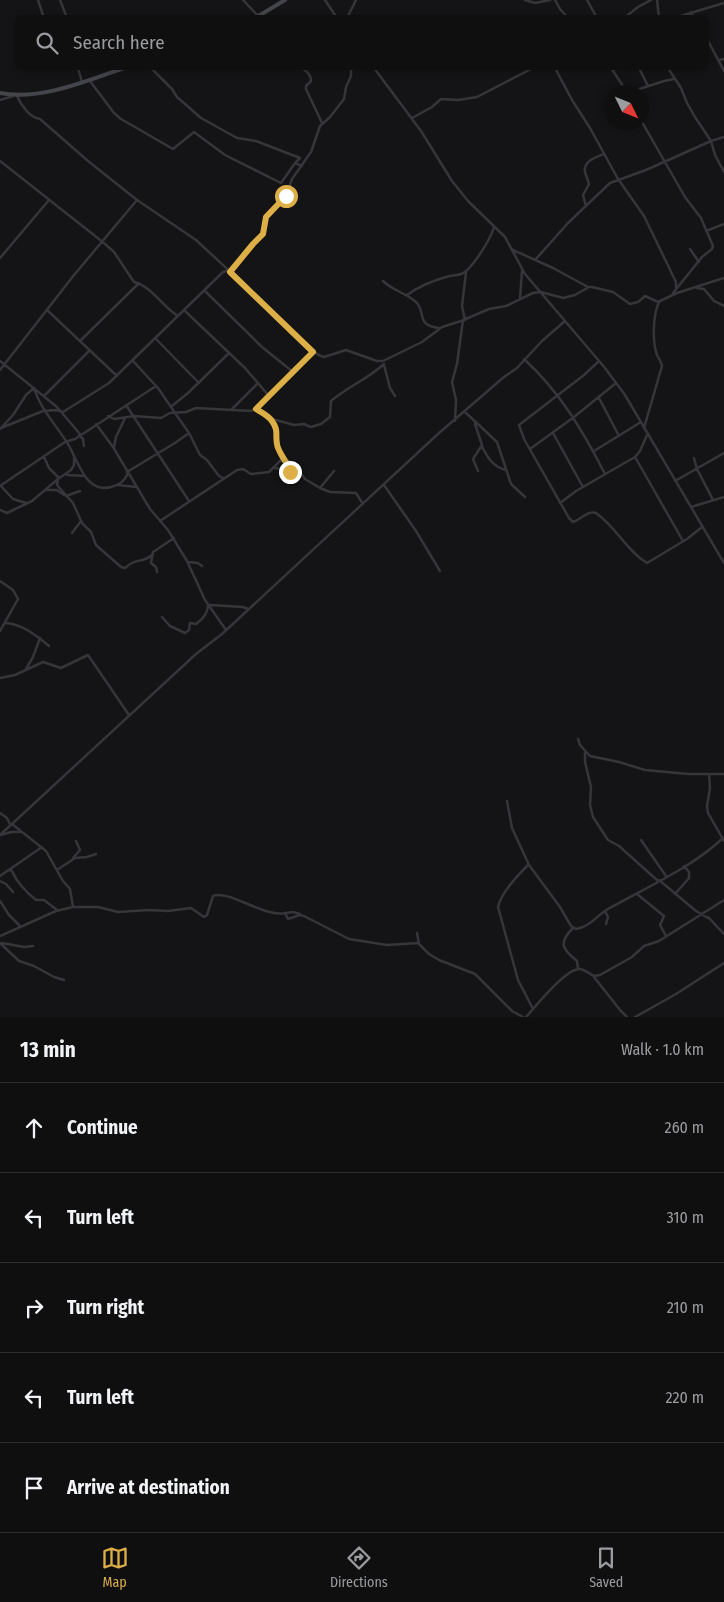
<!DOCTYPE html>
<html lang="en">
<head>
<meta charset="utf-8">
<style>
	:root { --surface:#0f0f10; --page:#1d1d1e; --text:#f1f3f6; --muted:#9b9c9f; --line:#2f2f30; --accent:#ddaf46 }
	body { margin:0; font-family:"Fira Sans Condensed",sans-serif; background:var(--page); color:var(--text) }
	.compass { position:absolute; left:604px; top:85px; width:45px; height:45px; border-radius:50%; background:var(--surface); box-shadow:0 2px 8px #0003; rotate:133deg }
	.stop { position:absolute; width:15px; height:15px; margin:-11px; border:4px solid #ddaf46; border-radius:50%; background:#fff }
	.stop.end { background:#ddaf46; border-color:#fff; box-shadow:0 1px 5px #0008 }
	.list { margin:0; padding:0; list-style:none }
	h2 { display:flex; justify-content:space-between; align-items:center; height:65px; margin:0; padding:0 20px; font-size:21px }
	h2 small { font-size:16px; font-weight:400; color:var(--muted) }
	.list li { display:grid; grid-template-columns:32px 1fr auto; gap:15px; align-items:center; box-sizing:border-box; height:90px; padding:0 20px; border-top:1px solid var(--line) }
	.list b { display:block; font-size:19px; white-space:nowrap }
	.list em { font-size:16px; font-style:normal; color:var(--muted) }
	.icon { flex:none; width:28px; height:28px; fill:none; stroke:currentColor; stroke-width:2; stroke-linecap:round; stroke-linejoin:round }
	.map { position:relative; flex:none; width:724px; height:1017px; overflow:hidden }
	.search { position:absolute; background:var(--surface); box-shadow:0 2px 8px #0003; left:15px; right:15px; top:15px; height:55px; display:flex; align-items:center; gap:12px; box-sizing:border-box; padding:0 18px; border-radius:8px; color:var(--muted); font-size:19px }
	.sheet { height:515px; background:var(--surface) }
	nav { display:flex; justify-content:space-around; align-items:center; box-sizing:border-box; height:70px; border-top:1px solid var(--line); background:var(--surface); font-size:14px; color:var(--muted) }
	nav a { display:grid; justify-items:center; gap:2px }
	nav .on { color:var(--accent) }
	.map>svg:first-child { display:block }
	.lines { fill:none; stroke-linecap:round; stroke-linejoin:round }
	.street { stroke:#36363a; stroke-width:2.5 }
	.secondary { stroke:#44454a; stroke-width:4 }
	.route { stroke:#ddaf46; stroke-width:6 }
</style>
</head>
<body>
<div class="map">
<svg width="724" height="1017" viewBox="0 0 724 1017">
	<rect width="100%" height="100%" fill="#141416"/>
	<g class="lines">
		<!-- street -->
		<path class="street" d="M38,0l6,18
			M60,0l7,18
			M243,0l17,18
			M325,0l12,18
			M525,0l10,3 15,-3
			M555,0l5,9 8,9
			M587,0l10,18
			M657,0l2,18
			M691,12l4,6
			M347,18l9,-18
			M624,18l14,-11 13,-7
			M674,18l50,-15
			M706,37l18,34
			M719,60l5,-1
			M78,68l4,14
			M151,68l21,21 5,8 24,21 36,20 19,3 44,17 -5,5 7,3
			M302,68c5,4 9,6 9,13l-5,5v3l16,34
			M374,68l47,63 31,50 16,20 37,36 20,37 80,94 20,27 99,168
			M555,68l17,32 18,28 28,51 26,37 32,66v6
			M611,68l16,24
			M639,68l9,18
			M668,68l13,20 6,15 8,14 16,24 4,14 9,17
			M613,70l6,-2
			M90,81l24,32 7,6 52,30 21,-17 31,23 56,28 14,-20
			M630,92l34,-11 10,-2
			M17,96c4,9 13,22 23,23l48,42 49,39 59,40 69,64c11,15 42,48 59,53l22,-7 31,11h6l39,-19 20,-15 19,-6 28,-12 17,-3 27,-13 8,-1 22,6 12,-3 14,-8h3l21,5 17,12 8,-2 7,-6 13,6 19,-9 47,-15
			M0,100l13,-4
			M412,118l20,-11 9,-8 17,1 19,-3 56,-29
			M642,122l43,75 16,21 12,28 -1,3 -10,8 -29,36
			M0,161l104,82 10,9 20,30c17,4 29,25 44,34
			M586,206l-3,-11 6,-11c-1,-4 -3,-8 -4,-12 -2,-11 11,-15 19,-18
			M706,231l18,-7
			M690,249l9,13
			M513,250l40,18 35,19
			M0,258l49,-58
			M535,260l33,-37 42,-40 36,-13 65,-29 13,-4
			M230,272l33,-38 3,-17 20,-21 6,-17 19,-27 9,-26 10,-9 14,-18 2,-12 5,-11v-8
			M383,281c10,10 24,12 34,22 9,11 -1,22 22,25
			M697,288l7,1 10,12 10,5
			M206,292l56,55 31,25
			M407,295c11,-8 25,-14 39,-18 5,-2 10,-1 15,-3 11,-4 30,-36 33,-47
			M520,298l2,-27
			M47,310l70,66
			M185,311l60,57 24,28
			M465,320l-3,-14 4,-34
			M156,339l43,44
			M80,341l59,-58
			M524,359c36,33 59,72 81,115
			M0,361l57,46 23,27
			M133,361l25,27 17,25
			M599,361l-15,14 -65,50 5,14 45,79 4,4c8,-2 14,-12 23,-9 20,14 31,38 51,50l40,-24 15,-12
			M384,365l6,23 5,8
			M0,370l74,-95 63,-75
			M44,396l46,-46
			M599,398l20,38
			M126,405l63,96
			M172,406l16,-13 41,-40
			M256,409l16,12 5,10v15l6,11 12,8 10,14 15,9 10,4 26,1 7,11
			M231,410l27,-27
			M465,412l32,30 14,42 14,13
			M175,413l14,20 11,22 7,5 12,16 4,2
			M108,416l6,3 20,-3 27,2 9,-5 16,-1 10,-4 55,3 12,-8 50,-51
			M272,419l22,6 10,-1 7,3 10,-3 9,-7 1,-16c16,-14 37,-22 53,-37
			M455,421l1,-21 -4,-18 5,-18 6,-44
			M96,424l17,23 37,62 18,21 19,31 18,39 21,30
			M475,424l7,21 -9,14 5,12
			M1,428l42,-17 13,-1 7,2 46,-29 114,-111 6,-2
			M644,428l18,-62c-1,-5 -3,-7 -5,-11 -5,-14 -4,-40 2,-53
			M0,429l13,-14 13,-20 8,-7c6,20 21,36 32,53 12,17 18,53 45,46 8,-2 13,-5 17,-14
			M553,433l30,54
			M79,435l4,4 1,7
			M482,446c5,11 11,21 24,24
			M114,447l2,-10 9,-19
			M530,449l44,-32 42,-34
			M594,451l47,-29
			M44,457l5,11 10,10
			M635,457l48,84
			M694,458l3,11 16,31
			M285,460l7,11 8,4
			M275,468l17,3
			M127,472l48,-29 14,-10
			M67,475l18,1
			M58,479l-1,6 16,18 9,20 9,9 5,13 25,22 4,1c11,-11 17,-4 27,-13
			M675,481l49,-28
			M118,485l18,2
			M384,485l32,46 24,40
			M0,486l65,-44 10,-3 81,-53
			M1,486l12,13 13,4
			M320,488l14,-17
			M46,490h11l7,5
			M66,496l14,-5
			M560,503l16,-12 59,-34 5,-6 7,-16
			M691,507l33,-10
			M0,510l7,3 25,-12 26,-22 13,-9 3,-5v-8
			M160,521l77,-51 6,-1 8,5 18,-2 15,-15
			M72,533l9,-12
			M188,562l10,1 4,3
			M157,572l-1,-5 -5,-4 2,-11 21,-14
			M0,581l13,9 5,9 -18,32
			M210,605l33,2 5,2
			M162,617l8,9 15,7 4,-3 1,-7 6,1c7,-5 12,-11 12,-19
			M5,623c15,0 33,13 44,23
			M26,669l7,-12 7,-19
			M0,678l15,-3 28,-13 18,6 27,-13 41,60
			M578,739l2,6 10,11 29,6 26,8 43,4h36
			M585,752v10l6,25 -1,18 3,12 15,23 11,6 39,35
			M709,774l1,14 -3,18 1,7 16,28
			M507,801l5,27 17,37 31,42 11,19 5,3c14,-2 20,-13 32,-20 37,-21 83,-41 114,-70
			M0,813l7,5 3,6
			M12,824l34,27 17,30 7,8 3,18
			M0,835l196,-181 26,-20 217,-201 65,-56 13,-9 25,-27 23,-20
			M1,835l10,-3h11
			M641,840l25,36
			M73,858l7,-8 -4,-9
			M528,865c-10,10 -27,28 -30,42l20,73 15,29
			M9,870l3,1c5,12 14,21 24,29h8l13,10
			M57,870l18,-12 12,-1 9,-3
			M0,876l42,-29
			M659,880l37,31 12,7
			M0,881l6,3 7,8
			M637,894l27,22 -4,9 6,11
			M675,894l14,-16v-6l-5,-6
			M0,901l9,14 11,11
			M605,911l3,6 -2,7
			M286,913l7,-1 7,2
			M708,917l16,17
			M573,928c-15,15 -11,21 4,33l1,8
			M417,933l2,11
			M0,936l56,-25 17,-4h25l20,5 31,-2 19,1 23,-3 13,9 3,-2 6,-19c14,-7 53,22 72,17l3,6 12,-4 4,1 45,23 38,6 31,-2 11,11 10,6 36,14 37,37 11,6
			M0,943l19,18 15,5 20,11 10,3
			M2,943l22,4 9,-1
			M594,977l26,33 7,7
			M526,1017c10,-11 40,-49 54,-48 5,1 10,5 14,7l6,-1 32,-18 12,-11 15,-5 65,-41
			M635,1017l41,-23 48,-31"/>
		<!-- secondary -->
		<path class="secondary" d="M255,18l30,-18
			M0,93c39,8 87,-12 124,-25"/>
	</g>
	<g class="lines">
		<!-- route -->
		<path class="route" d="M286,196l-20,21 -3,17 -10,10 -23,28 83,80 -57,57c5,3 12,6 16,12 7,10 3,13 5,23 0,5 12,24 16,28h-3"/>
	</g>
</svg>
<svg class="compass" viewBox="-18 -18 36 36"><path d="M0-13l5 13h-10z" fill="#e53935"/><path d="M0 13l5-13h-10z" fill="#9b9c9f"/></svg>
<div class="stop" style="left:286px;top:196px"></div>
<div class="stop end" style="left:290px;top:472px"></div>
<div class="search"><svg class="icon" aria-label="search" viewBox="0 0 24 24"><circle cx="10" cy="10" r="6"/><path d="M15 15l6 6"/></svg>Search here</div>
</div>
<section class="sheet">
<h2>13 min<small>Walk · 1.0 km</small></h2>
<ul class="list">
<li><svg class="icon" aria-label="ahead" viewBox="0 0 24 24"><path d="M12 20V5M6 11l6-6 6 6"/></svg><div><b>Continue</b></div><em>260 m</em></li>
<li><svg class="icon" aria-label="left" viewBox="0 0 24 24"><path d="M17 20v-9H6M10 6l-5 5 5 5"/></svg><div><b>Turn left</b></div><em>310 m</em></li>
<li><svg class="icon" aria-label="right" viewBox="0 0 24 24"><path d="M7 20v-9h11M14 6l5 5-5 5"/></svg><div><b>Turn right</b></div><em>210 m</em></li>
<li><svg class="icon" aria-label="left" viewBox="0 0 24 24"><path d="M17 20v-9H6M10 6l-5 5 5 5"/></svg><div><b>Turn left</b></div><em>220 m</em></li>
<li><svg class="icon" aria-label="arrive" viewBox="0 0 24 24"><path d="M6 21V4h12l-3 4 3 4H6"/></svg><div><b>Arrive at destination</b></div></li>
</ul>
</section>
<nav>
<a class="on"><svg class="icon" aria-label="map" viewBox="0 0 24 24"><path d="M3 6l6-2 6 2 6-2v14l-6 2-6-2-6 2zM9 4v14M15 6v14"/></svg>Map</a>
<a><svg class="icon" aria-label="directions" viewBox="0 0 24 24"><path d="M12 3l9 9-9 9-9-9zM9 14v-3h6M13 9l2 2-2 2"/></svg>Directions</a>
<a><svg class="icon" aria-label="saved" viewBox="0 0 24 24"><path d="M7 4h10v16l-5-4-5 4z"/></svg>Saved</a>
</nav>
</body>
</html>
